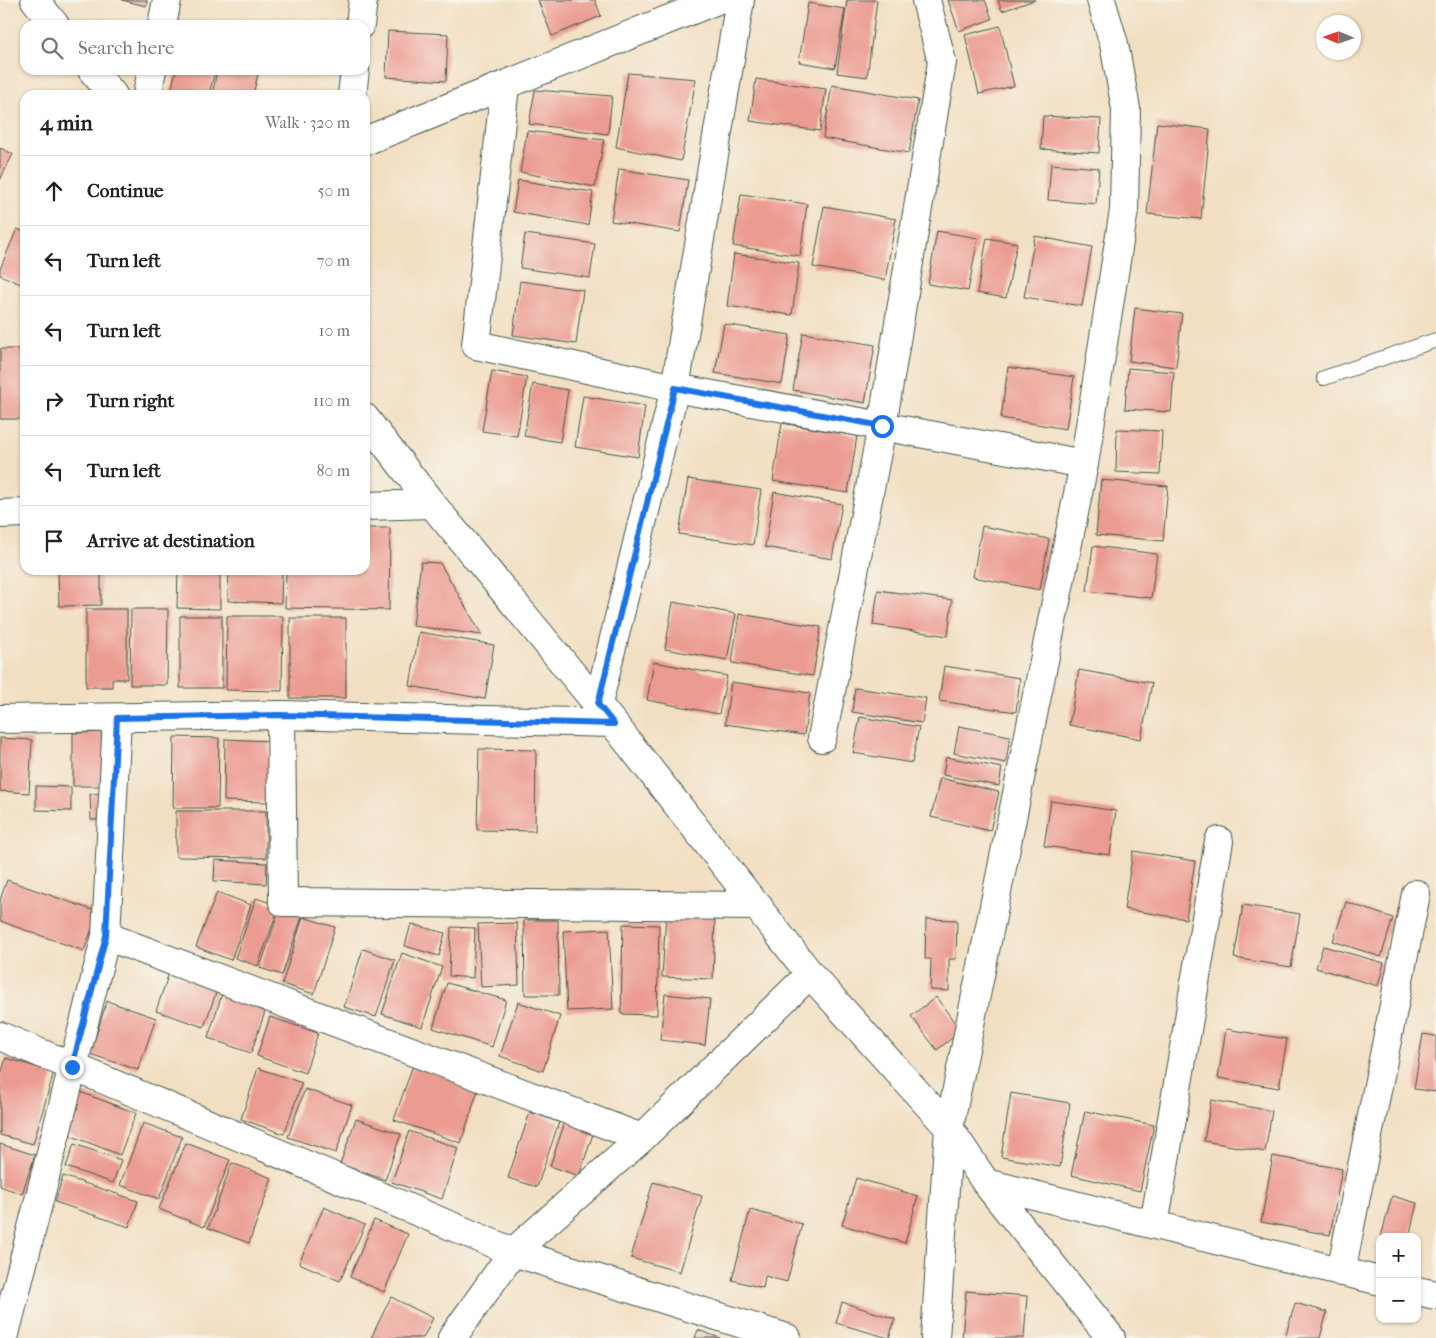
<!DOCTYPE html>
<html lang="en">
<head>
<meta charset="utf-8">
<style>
	:root { --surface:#fff; --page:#f2f2f2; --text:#222; --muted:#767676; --line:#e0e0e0 }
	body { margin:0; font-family:"IM FELL French Canon",serif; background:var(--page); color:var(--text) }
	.controls { position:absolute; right:15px; bottom:15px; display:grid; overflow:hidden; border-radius:10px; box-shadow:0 1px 4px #0004 }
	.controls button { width:45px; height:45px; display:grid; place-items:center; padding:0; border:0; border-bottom:1px solid var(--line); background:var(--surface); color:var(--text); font:25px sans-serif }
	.compass { position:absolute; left:1316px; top:15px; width:45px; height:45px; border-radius:50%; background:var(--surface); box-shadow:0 1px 4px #0004; rotate:272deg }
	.stop { position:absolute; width:15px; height:15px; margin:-11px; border:4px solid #1a73e8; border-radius:50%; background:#fff }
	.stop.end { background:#1a73e8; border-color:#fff; box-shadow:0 1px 5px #0008 }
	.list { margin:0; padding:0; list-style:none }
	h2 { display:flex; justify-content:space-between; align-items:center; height:65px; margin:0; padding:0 20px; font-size:21px }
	h2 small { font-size:16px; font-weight:400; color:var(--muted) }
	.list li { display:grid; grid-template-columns:32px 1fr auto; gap:15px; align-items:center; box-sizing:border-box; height:70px; padding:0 20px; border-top:1px solid var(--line) }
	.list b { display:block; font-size:19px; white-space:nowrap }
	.list em { font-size:16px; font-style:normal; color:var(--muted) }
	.icon { flex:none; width:28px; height:28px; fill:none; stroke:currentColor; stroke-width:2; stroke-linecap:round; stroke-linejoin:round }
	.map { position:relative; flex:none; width:1436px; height:1338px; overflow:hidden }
	.search { position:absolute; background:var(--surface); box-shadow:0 1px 4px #0004; left:20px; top:20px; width:350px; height:55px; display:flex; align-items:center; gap:12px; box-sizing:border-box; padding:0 18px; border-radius:15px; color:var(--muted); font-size:19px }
	.panel { position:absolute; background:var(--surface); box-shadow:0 1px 4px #0004; left:20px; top:90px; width:350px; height:485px; border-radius:15px }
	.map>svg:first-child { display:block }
	.building { fill:#ec9b91 }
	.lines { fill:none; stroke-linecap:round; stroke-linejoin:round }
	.service-casing { stroke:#3f5549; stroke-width:16 }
	.minor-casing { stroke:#3f5549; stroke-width:30 }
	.service { stroke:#fff; stroke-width:14 }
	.minor { stroke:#fff; stroke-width:28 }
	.route { stroke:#1a73e8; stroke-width:6 }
</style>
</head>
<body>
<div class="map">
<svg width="1436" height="1338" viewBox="0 0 1436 1338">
	<rect width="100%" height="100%" fill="#f7f3e8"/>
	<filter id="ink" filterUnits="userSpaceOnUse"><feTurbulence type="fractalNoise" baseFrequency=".02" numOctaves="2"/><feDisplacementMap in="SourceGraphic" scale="10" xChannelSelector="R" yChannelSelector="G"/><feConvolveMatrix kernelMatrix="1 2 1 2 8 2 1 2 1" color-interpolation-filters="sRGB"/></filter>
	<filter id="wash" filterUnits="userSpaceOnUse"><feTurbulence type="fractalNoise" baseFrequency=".0096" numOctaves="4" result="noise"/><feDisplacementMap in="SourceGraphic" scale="20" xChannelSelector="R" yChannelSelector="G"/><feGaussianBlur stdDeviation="1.12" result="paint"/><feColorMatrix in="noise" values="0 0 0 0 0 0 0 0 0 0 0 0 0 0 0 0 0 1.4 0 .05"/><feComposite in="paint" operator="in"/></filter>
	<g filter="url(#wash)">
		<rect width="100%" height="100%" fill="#f2dfc2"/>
		<g id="blocks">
			<!-- building -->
			<path class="building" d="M122,0h25l-1,6z
				M538,0h57l6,16 -49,20z
				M847,0h30l-10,77 -30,-4z
				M948,0h37l7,19 -33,12z
				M998,0h37l-33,11z
				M808,3l37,6 -10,59 -36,-6z
				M1000,26l14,60 -35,8 -14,-59z
				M388,31l60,3 -2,47 -60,-4z
				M176,70h39l-6,25h-39z
				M217,70h42l-6,25h-41z
				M628,73l68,6 -15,82 -65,-14z
				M756,79l70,10 -6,42 -70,-10z
				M832,85l86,15 -9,53 -86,-15z
				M535,90l77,6 -4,38 -79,-10z
				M1043,116l58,3 -2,34 -58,-4z
				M1157,123l53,6 -9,90 -54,-5z
				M527,131l77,9 -9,47 -75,-15z
				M0,148l13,6 -13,26z
				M1051,164l48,4 -3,36 -48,-4z
				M619,169l69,11 -8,52 -69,-11z
				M518,180l75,12 -5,33 -75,-13z
				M741,194l66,10 -7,52 -67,-10z
				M824,206l72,13 -11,61 -72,-13z
				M17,229l8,3v54l-25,-11v-6z
				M937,231l41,7 -10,53 -40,-7z
				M525,234l70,10 -5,34 -70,-10z
				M1035,236l57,11 -10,59 -58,-9z
				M987,238l30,5 -11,55 -29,-5z
				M734,254l65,9 -7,52 -65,-9z
				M520,281l63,9 -7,54 -63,-9z
				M1135,308l47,6 -6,53 -47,-6z
				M724,324l66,11 -8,49 -67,-11z
				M803,333l72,12 -10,58 -72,-13z
				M0,349h25v70h-25z
				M1008,367l66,10 -8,52 -65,-11z
				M1128,368l46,4 -3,40 -46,-3z
				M492,371l35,6 -10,59 -35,-5z
				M533,384l35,6 -8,52 -36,-6z
				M583,396l62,10 -7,51 -63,-10z
				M782,423l75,13 -9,57 -75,-12z
				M1117,429l45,2 -2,43 -44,-2z
				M688,479l73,11 -8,55 -74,-11z
				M1101,480l67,6 -5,55 -67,-6z
				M774,492l68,12 -10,55 -67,-12z
				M982,526l67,13 -9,51 -67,-13z
				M365,528h25l-1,82 -104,-2 1,-38h79z
				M1093,546l64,8 -6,44 -64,-7z
				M421,562l19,1 42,72 -69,-9z
				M58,570h43v35l-42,1z
				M178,570h42v39l-43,-1z
				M229,570h53l-1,33 -53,-2z
				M878,590l74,10 -4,36 -75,-11z
				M673,602l63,12 -9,46 -62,-11z
				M86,609h41v70h-15v8h-26z
				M131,609h37l-1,76h-37z
				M739,614l82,13 -8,49 -81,-13z
				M180,616h42v72h-42z
				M227,616h56l-1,75 -56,-1z
				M290,618h56v80h-56z
				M419,632l75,13 -9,54 -75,-13z
				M654,662l73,14 -8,38 -72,-14z
				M944,666l76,12 -4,34 -77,-11z
				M1079,670l73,13 -11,56 -72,-14z
				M731,682l79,11 -6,42 -79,-11z
				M855,688l71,10 -4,25 -70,-11z
				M860,717l59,10 -7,36 -59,-10z
				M959,726l51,10 -4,27 -52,-10z
				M108,732l1,54h-36v-53z
				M174,737l45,1 -1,70h-45z
				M0,738l32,2 -3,53 -29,-2z
				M225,739l44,2 -1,61 -44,-1z
				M479,749l57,1 -1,81 -58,-1z
				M946,757l56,11 -3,18 -56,-11z
				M940,778l59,14 -9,39 -59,-14z
				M36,786l35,1v24l-35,-1z
				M107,793l2,26 -18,1 -1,-26z
				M1051,801l65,10 -6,44 -66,-9z
				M176,811h90v47l-90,-1z
				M1133,851l62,10 -9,58 -62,-10z
				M215,860l52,3 -1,21 -52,-3z
				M7,880l91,32 -14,39 -84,-30v-21z
				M217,892l34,13 -20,55 -35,-13z
				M256,898l23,8 -21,60 -23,-8z
				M1346,902l47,16 -12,39 -48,-16z
				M1243,905l57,9 -9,53 -57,-9z
				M280,907l23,7 -21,61 -22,-7z
				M666,914l49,3 -2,62 -51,-2z
				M303,917l32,10 -21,67 -32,-10z
				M926,919l31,1 -1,39h-7v32l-19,-1 1,-31h-6z
				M524,920h34l1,75h-34z
				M517,923l2,62 -38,2 -3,-63z
				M411,924l34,9 -6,23 -34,-10z
				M623,924l36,1 -2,90 -36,-1z
				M451,927l24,1 -2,50 -24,-2z
				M609,929l4,80 -46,2 -4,-80z
				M1323,946l61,17 -6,23 -62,-18z
				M363,949l32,11 -19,57 -32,-10z
				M402,953l40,14 -20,60 -40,-13z
				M169,973l48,17 -13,37 -48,-16z
				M447,983l59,17 -14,47 -59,-19z
				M222,994l44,15 -15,44 -43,-15z
				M665,994l45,5 -5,46 -45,-5z
				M936,997l25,34 -24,19 -26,-34z
				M107,1001l49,17 -18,52 -48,-16z
				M518,1002l42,14 -17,55 -43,-15z
				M270,1017l48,16 -13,40 -48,-17z
				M1226,1029l61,10 -8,49 -61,-10z
				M1423,1034l13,2v56l-22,-3z
				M6,1058l48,14 -21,72 -33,-9v-57z
				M413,1065l66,22 -18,56 -67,-23z
				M258,1068l44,15 -18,51 -43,-15z
				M305,1089l47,16 -16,48 -48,-16z
				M80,1092l56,21 -16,42 -56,-22z
				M1011,1093l59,10 -10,64 -59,-10z
				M1211,1100l61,11 -7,41 -61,-11z
				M1085,1111l69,14 -14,66 -69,-16z
				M530,1112l29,10 -22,65 -29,-9z
				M356,1119l45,15 -16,46 -45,-16z
				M565,1122l29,9 -15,45 -29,-10z
				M143,1123l39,14 -23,62 -39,-14z
				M409,1131l49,17 -16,51 -50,-17z
				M186,1143l44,17 -26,67 -45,-18z
				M0,1144l35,11 -13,39 -22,-8z
				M74,1144l47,16 -8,23 -47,-16z
				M1273,1156l69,13 -12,66 -69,-13z
				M232,1163l40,15 -23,65 -41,-15z
				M63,1176l75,25 -9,26 -74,-25z
				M856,1178l62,18 -13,47 -63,-18z
				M653,1182l49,14 -22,76 -49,-14z
				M1392,1196l25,7 -8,34h-28z
				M324,1207l41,18 -25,56 -41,-18z
				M750,1210l52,14 -15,58 -22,-6 -2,12 -31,-8z
				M374,1220l34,14 -24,58 -34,-15z
				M966,1291l61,5 -3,42h-62z
				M391,1297l42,21 -10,20h-52z
				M842,1302l53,17 -6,19 -53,-15z
				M1295,1303l32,9 -7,26h-35z
				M698,1330l22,8h-25z"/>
		</g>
	</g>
	<g filter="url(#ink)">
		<use href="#blocks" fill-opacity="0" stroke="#3f5549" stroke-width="1"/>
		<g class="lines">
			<defs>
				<path id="service" d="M1324,378l112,-38"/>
				<path id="minor" d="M35,0l20,25
					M162,25l5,-25
					M360,25l3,-25
					M92,70l21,25
					M505,86l-29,259 199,43 207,38 60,-364 -16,-62
					M147,95l5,-25
					M352,95l3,-25
					M365,141l352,-141
					M365,418l67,86 181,219 197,251 139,154 37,55 125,155
					M365,506l67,-2
					M0,514l25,-1
					M598,704l77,-316 65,-388
					M281,715l2,187 476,4
					M0,719l281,-4 332,8
					M822,738l60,-312 202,38
					M106,936l536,202
					M0,1036l513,216 274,86
					M986,1183l394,98
					M1154,1225l65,-384
					M1341,1272l75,-378
					M1417,1291l19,4
					M4,1338l102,-402 11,-218
					M452,1338l61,-86 129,-114 168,-164
					M935,1338l14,-210 135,-664 40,-254 2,-101 -12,-65 -13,-44"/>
			</defs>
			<!-- service casing -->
			<use href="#service" class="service-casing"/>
			<!-- minor casing -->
			<use href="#minor" class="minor-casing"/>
			<!-- service -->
			<use href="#service" class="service"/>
			<!-- minor -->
			<use href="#minor" class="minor"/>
		</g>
	</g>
	<g class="lines" filter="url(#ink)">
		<!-- route -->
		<path class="route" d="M72,1067l34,-131 11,-218 164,-3 333,9 -16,-20 77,-316 207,38"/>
	</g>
</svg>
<div class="controls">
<button>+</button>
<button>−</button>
</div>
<svg class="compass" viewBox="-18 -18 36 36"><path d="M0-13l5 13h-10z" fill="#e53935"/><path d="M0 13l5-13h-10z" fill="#767676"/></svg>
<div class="stop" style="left:882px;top:426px"></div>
<div class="stop end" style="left:72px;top:1067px"></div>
<div class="search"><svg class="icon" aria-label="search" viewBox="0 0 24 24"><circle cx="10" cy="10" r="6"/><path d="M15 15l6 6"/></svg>Search here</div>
<section class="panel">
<h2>4 min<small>Walk · 320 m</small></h2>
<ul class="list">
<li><svg class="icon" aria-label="ahead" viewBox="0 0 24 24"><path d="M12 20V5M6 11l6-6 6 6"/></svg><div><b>Continue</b></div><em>50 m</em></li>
<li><svg class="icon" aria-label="left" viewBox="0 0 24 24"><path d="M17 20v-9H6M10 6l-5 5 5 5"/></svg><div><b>Turn left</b></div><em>70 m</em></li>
<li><svg class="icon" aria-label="left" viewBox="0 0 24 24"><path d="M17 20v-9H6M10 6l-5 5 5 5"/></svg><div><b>Turn left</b></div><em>10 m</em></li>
<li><svg class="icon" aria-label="right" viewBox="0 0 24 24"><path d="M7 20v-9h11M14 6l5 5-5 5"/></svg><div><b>Turn right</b></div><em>110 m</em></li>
<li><svg class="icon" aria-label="left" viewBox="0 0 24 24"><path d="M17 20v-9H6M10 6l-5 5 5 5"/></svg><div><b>Turn left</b></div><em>80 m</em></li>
<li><svg class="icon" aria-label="arrive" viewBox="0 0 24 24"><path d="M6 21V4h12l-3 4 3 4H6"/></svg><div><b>Arrive at destination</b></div></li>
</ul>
</section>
</div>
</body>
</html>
